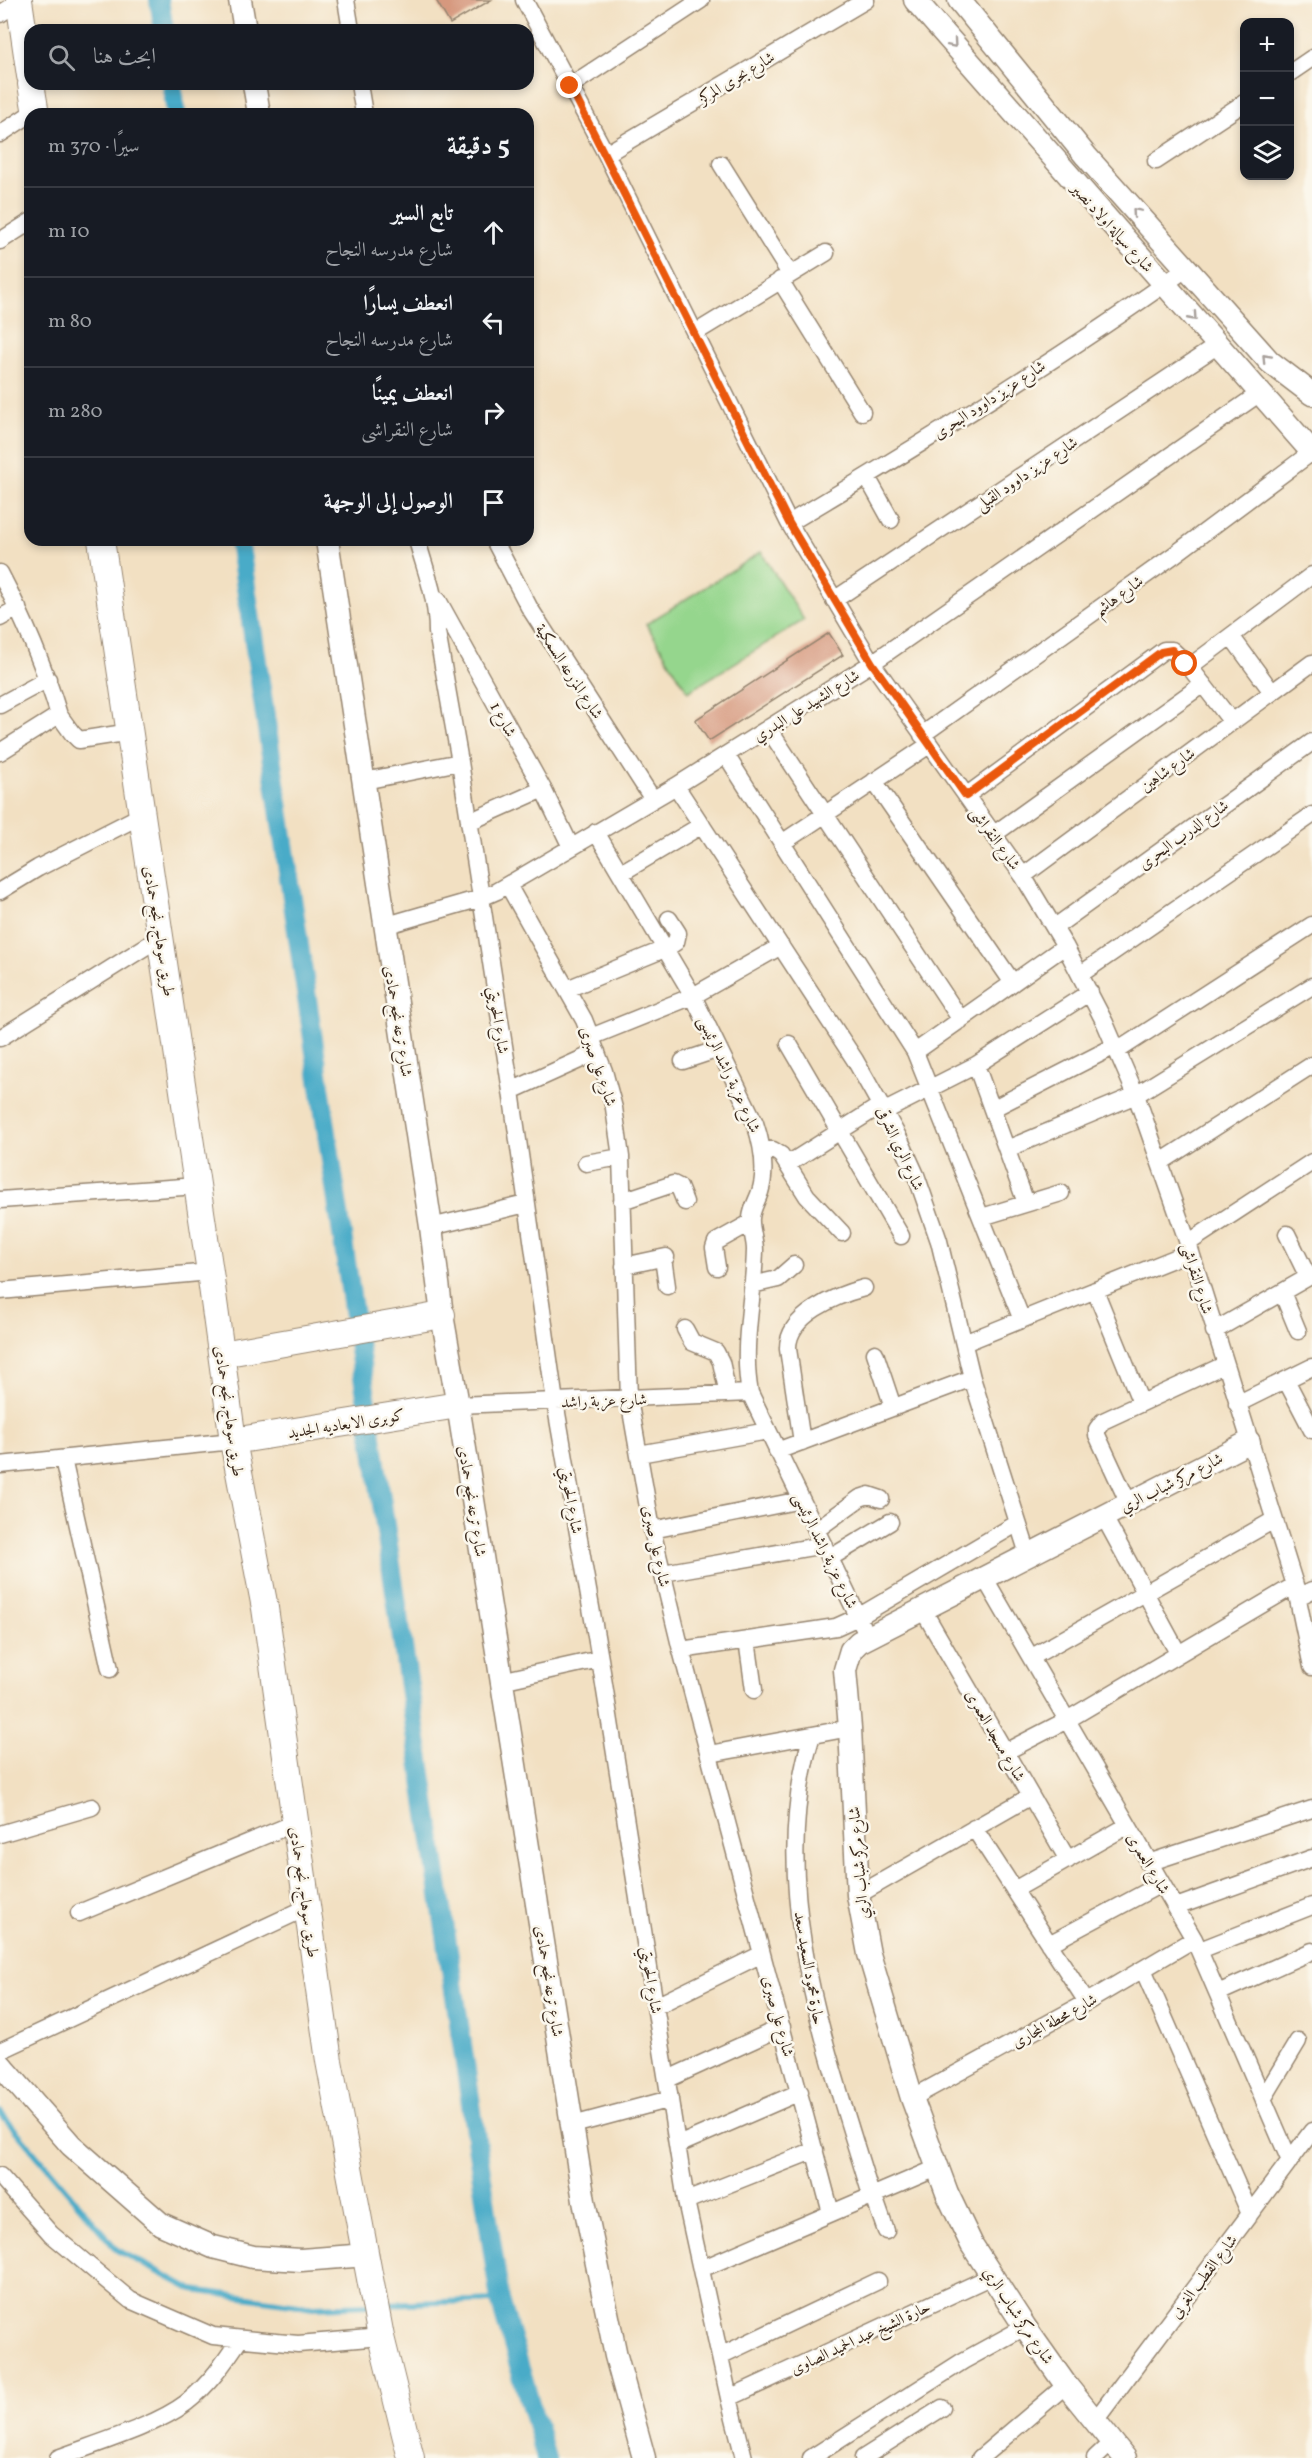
<!DOCTYPE html>
<html lang="ar">
<head>
<meta charset="utf-8">
<style>
	:root { --surface:#171b24; --page:#242831; --text:#f1f3f6; --muted:#9ea1a6; --line:#363941 }
	body { margin:0; font-family:Vollkorn,Amiri,serif; background:var(--page); color:var(--text); direction:rtl }
	.controls { position:absolute; right:18px; top:18px; display:grid; overflow:hidden; border-radius:12px; box-shadow:0 3px 9px #0003 }
	.controls button { width:54px; height:54px; display:grid; place-items:center; padding:0; border:0; border-bottom:2px solid var(--line); background:var(--surface); color:var(--text); font:30px sans-serif }
	.stop { position:absolute; width:18px; height:18px; margin:-14px; border:4px solid #ea580c; border-radius:50%; background:#fff }
	.stop.end { background:#ea580c; border-color:#fff; box-shadow:0 2px 6px #0008 }
	.list { margin:0; padding:0; list-style:none }
	h2 { display:flex; justify-content:space-between; align-items:center; height:78px; margin:0; padding:0 24px; font-size:26px }
	h2 small { font-size:20px; font-weight:400; color:var(--muted) }
	.list li { display:grid; grid-template-columns:39px 1fr auto; gap:18px; align-items:center; box-sizing:border-box; height:90px; padding:0 24px; border-top:2px solid var(--line) }
	.list b { display:block; font-size:22px; white-space:nowrap }
	.list p { margin:0; font-size:20px; white-space:nowrap; color:var(--muted) }
	.list em { font-size:20px; font-style:normal; color:var(--muted) }
	.icon { flex:none; width:33px; height:33px; fill:none; stroke:currentColor; stroke-width:2; stroke-linecap:round; stroke-linejoin:round }
	.map { position:relative; flex:none; width:1312px; height:2458px; overflow:hidden; direction:ltr }
	.search { position:absolute; background:var(--surface); box-shadow:0 3px 9px #0003; left:24px; top:24px; width:510px; height:66px; display:flex; align-items:center; gap:15px; box-sizing:border-box; padding:0 21px; border-radius:18px; color:var(--muted); font-size:22px }
	.panel { position:absolute; background:var(--surface); box-shadow:0 3px 9px #0003; left:24px; top:108px; width:510px; height:438px; border-radius:18px; direction:rtl }
	.map>svg:first-child { display:block }
	.green { fill:#95d68d; stroke:#688056; stroke-width:1.5 }
	.lines { fill:none; stroke-linecap:round; stroke-linejoin:round }
	.stream { stroke:#49abc8; stroke-width:6 }
	.canal { stroke:#49abc8; stroke-width:20 }
	.building { fill:#d6987e }
	.street-casing { stroke:#968570; stroke-width:19 }
	.secondary-casing { stroke:#968570; stroke-width:25 }
	.primary-casing { stroke:#968570; stroke-width:28 }
	.street { stroke:#fff; stroke-width:16 }
	.secondary { stroke:#fff; stroke-width:22 }
	.primary { stroke:#fff; stroke-width:26 }
	.oneway { stroke:#a79f9a }
	.route { stroke:#ea580c; stroke-width:8 }
	.labels { text-anchor:middle; stroke-width:5; stroke-linejoin:round; paint-order:stroke }
	.street-label { font-size:16px; fill:#3b2a1e; stroke:#fbf7ec }
</style>
</head>
<body>
<div class="map">
<svg width="1312" height="2458" viewBox="0 0 1312 2458">
	<rect width="100%" height="100%" fill="#fbf7ec"/>
	<filter id="ink" filterUnits="userSpaceOnUse"><feTurbulence type="fractalNoise" baseFrequency=".0167" numOctaves="2"/><feDisplacementMap in="SourceGraphic" scale="12" xChannelSelector="R" yChannelSelector="G"/><feConvolveMatrix kernelMatrix="1 2 1 2 8 2 1 2 1" color-interpolation-filters="sRGB"/></filter>
	<filter id="wash" filterUnits="userSpaceOnUse"><feTurbulence type="fractalNoise" baseFrequency=".008" numOctaves="4" result="noise"/><feDisplacementMap in="SourceGraphic" scale="24" xChannelSelector="R" yChannelSelector="G"/><feGaussianBlur stdDeviation="1.35" result="paint"/><feColorMatrix in="noise" values="0 0 0 0 0 0 0 0 0 0 0 0 0 0 0 0 0 1.4 0 .05"/><feComposite in="paint" operator="in"/></filter>
	<g filter="url(#wash)">
		<rect width="100%" height="100%" fill="#f2e0c2"/>
		<!-- green -->
		<path class="green" d="M761,552l43,68 -116,72 -42,-68z"/>
		<g class="lines">
			<!-- stream -->
			<path class="stream" d="M0,2112l117,138 76,40 120,17 56,-2
				M382,2304l118,-4"/>
			<!-- canal -->
			<path class="canal" d="M159,0l5,30
				M172,84l4,30
				M239,540l261,1760 46,158"/>
		</g>
		<g id="blocks">
			<!-- building -->
			<path class="building" d="M436,0h55l-41,24z
				M829,633l14,22 -134,86 -14,-21z"/>
		</g>
	</g>
	<g filter="url(#ink)">
		<use href="#blocks" fill-opacity="0" stroke="#968570" stroke-width="1.5"/>
		<g class="lines">
			<defs>
				<path id="street" d="M346,0l5,30
					M524,0l82,154 183,369 83,140 151,213 42,70 40,77 31,72 52,148 107,342 17,82
					M0,14l19,-12
					M1290,73l22,-15
					M359,84l5,30
					M570,86l131,-86
					M0,134l35,-23
					M606,154l260,-154
					M1156,161l88,-58
					M721,164l69,110
					M0,241l30,-19
					M780,280l82,132
					M695,333l131,-80
					M867,477l24,43
					M789,523c135,-80 269,-163 397,-254
					M417,540c9,33 20,57 20,92l23,130 51,329 44,311 45,257 86,542 43,197 15,60
					M494,540l35,67 123,191
					M0,573c24,46 44,93 59,142
					M438,600l105,189 28,58
					M834,600l384,-255
					M0,618l18,-10
					M1231,636l41,56
					M1188,665h4l120,-90
					M0,705l48,-26
					M768,728l193,292
					M922,735l252,-180 138,-103
					M0,752l59,-37 13,18 7,7 52,-8
					M726,755l189,297 107,268
					M364,781l96,-19
					M874,781l139,202
					M676,786l179,274 46,82 15,33 23,66 33,137 56,176
					M966,796l198,-146h8l16,15 44,57
					M469,822l74,-33
					M596,832l97,164 62,127c7,21 12,47 5,69 -3,9 -8,16 -9,26 -1,10 4,21 4,32 -1,48 -14,95 -5,143l118,244
					M993,835l210,-151
					M782,843l147,-98
					M621,873l81,-48
					M1023,876l289,-213
					M508,885l76,135 20,51 10,37 7,49 8,242 23,131 29,120 150,563
					M0,891l38,-23 104,-53
					M384,926l97,-28 16,-7 179,-105 196,-123 388,-270
					M1055,927l257,-185
					M1081,974l231,-159
					M567,989l100,-41 9,-6 2,-9 -9,-14
					M591,1037l102,-41 88,-50
					M0,1038l161,-101
					M789,1044l112,192
					M1117,1051l195,-126
					M915,1052l150,-106
					M683,1061l36,-12
					M976,1065l50,138
					M511,1091l86,-39
					M992,1109l123,-63
					M885,1111l91,-46 114,-73
					M762,1149l11,1 8,5 26,41 35,37
					M1007,1149l129,-54 176,-109
					M1161,1162l151,-97
					M586,1163l35,-6
					M788,1164l93,-59
					M0,1200l197,-14
					M622,1201l51,-17 6,3 6,15
					M982,1217l79,-24
					M431,1227l95,-23
					M1287,1234l21,43
					M1188,1243l124,-81
					M663,1258l4,28
					M624,1266l42,-9
					M717,1267l-3,-19 2,-6 34,-19
					M752,1285l26,-6 16,-14
					M1095,1290l46,113
					M0,1291l210,-19
					M1282,1292l16,39
					M685,1329l7,13 24,10 5,10 7,32
					M1214,1331l98,-56
					M964,1343l226,-91
					M875,1353l18,54
					M1286,1380l26,50
					M1237,1404l75,-37
					M458,1405l292,-12
					M802,1442l-14,-93c-1,-34 49,-54 76,-61
					M777,1451l195,-73
					M639,1454l129,-23
					M63,1459l47,210
					M0,1465l233,-24
					M1129,1504l-32,-69v-6l6,-8 121,-56
					M1104,1517l74,136
					M652,1530l149,-30
					M816,1530l44,-32 9,-3 12,4
					M830,1558l60,-36
					M663,1573l161,-28
					M984,1577l210,362 96,222
					M1298,1597l14,-7
					M923,1610l145,250
					M747,1640l7,50
					M681,1650l155,-23 22,-10 160,-94
					M1032,1657l242,-137
					M501,1681l99,-22
					M812,1735c-47,153 15,314 59,460
					M1005,1752l62,-32 228,-135
					M710,1754l140,-26
					M974,1828l113,174
					M0,1834l92,-27
					M1148,1863l164,-54
					M1014,1890l113,-64
					M858,1895l173,-99
					M1176,1907l136,-49
					M79,1913l216,-90
					M1049,1944l112,-60
					M1200,1950l112,-44
					M1143,1969l107,245
					M1218,1993l94,-42
					M656,2006l106,-52
					M0,2051l306,-143
					M668,2079l114,-52
					M912,2098l175,-96 107,-63
					M1263,2099l35,-58
					M573,2125l97,-26
					M678,2145l122,-53
					M0,2176l51,58 79,66 83,36 85,8 83,-7
					M873,2194l13,37
					M686,2201l129,-51
					M701,2269l236,-101
					M720,2356l158,-75
					M729,2398l263,-122
					M1094,2422l218,-291
					M58,2458c37,-14 98,-32 128,-55 23,-18 38,-40 54,-64
					M811,2458l152,-97 62,-34
					M863,2458l79,-50
					M980,2458l86,-73
					M1095,2458l16,-15"/>
				<path id="secondary" d="M240,0l5,30
					M915,0l397,452
					M959,0l127,156 184,206 42,32
					M254,84l5,30
					M327,540l104,687 11,88 16,90 126,796 32,155 28,102
					M0,2064l71,81 90,79 52,23 40,10 48,3 66,-5
					M1125,2458l-59,-73 -41,-58 -53,-82 -25,-52 -35,-95 -43,-144 -11,-59 -8,-167 -5,-58 6,-20 8,-8 390,-200"/>
				<path id="primary" d="M19,0l11,76
					M31,84l5,30
					M101,540l109,732 23,169 32,167 64,453 52,276 30,121
					M222,1354l220,-39
					M233,1441l225,-36"/>
			</defs>
			<!-- street casing -->
			<use href="#street" class="street-casing"/>
			<!-- secondary casing -->
			<use href="#secondary" class="secondary-casing"/>
			<!-- primary casing -->
			<use href="#primary" class="primary-casing"/>
			<!-- street -->
			<use href="#street" class="street"/>
			<!-- secondary -->
			<use href="#secondary" class="secondary"/>
			<!-- primary -->
			<use href="#primary" class="primary"/>
		</g>
		<!-- one-way arrows -->
		<defs><path id="oneway-chevron" d="M-2-3.5L2.5 0L-2 3.5" fill="none" stroke-width="1.6" stroke-linecap="round" stroke-linejoin="round" transform="scale(1.5)"/></defs>
		<g class="oneway">
			<use href="#oneway-chevron" transform="translate(953 44) rotate(49)"/>
			<use href="#oneway-chevron" transform="translate(1136 212) rotate(-131)"/>
			<use href="#oneway-chevron" transform="translate(1193 317) rotate(48)"/>
			<use href="#oneway-chevron" transform="translate(1266 358) rotate(-133)"/>
		</g>
	</g>
	<g class="lines" filter="url(#ink)">
		<!-- route -->
		<path class="route" d="M570,86l219,437 83,140 94,133 195,-144 11,-2 13,14"/>
	</g>
	<g class="labels">
		<!-- street labels -->
		<g class="street-label">
			<text transform="translate(736 77) rotate(-31)" y="6">شارع بحرى المركز</text>
			<text transform="translate(1113 227) rotate(48)" y="6">شارع سيالة اولاد نصير</text>
			<text transform="translate(989 399) rotate(-33)" y="6">شارع عزيز داوود البحرى</text>
			<text transform="translate(1026 473) rotate(-34)" y="6">شارع عزيز داوود القبلى</text>
			<text transform="translate(1118 595) rotate(-36)" y="6">شارع هاشم</text>
			<text transform="translate(570 671) rotate(57)" y="6">شارع المزرعه السمكية</text>
			<text transform="translate(806 705) rotate(-32)" y="6">شارع الشهيد على البدري</text>
			<text transform="translate(504 719) rotate(61)" y="6">شارع 1</text>
			<text transform="translate(1167 769) rotate(-36)" y="6">شارع شاهين</text>
			<text transform="translate(1183 834) rotate(-36)" y="6">شارع الدرب البحرى</text>
			<text transform="translate(996 838) rotate(54)" y="6">شارع النقراشى</text>
			<text transform="translate(160 931) rotate(81)" y="6">طريق سوهاج, نجع حمادى</text>
			<text transform="translate(499 1020) rotate(81)" y="6">شارع الحويتي</text>
			<text transform="translate(399 1021) rotate(81)" y="6">شارع ترعه نجع حمادى</text>
			<text transform="translate(599 1066) rotate(71)" y="6">شارع على صبرى</text>
			<text transform="translate(730 1074) rotate(65)" y="6">شارع عزبة راشد الرئيسى</text>
			<text transform="translate(901 1148) rotate(65)" y="6">شارع الري الشرقى</text>
			<text transform="translate(1198 1278) rotate(73)" y="6">شارع النقراشى</text>
			<text transform="translate(604 1400) rotate(-2)" y="6">شارع عزبة راشد</text>
			<text transform="translate(230 1411) rotate(82)" y="6">طريق سوهاج, نجع حمادى</text>
			<text transform="translate(346 1423) rotate(-9)" y="6">كوبرى الابعاديه الجديد</text>
			<text transform="translate(1171 1482) rotate(-27)" y="6">شارع مركز شباب الري</text>
			<text transform="translate(572 1500) rotate(80)" y="6">شارع الحويتي</text>
			<text transform="translate(473 1501) rotate(81)" y="6">شارع ترعه نجع حمادى</text>
			<text transform="translate(657 1546) rotate(78)" y="6">شارع على صبرى</text>
			<text transform="translate(826 1550) rotate(64)" y="6">شارع عزبة راشد الرئيسى</text>
			<text transform="translate(996 1735) rotate(60)" y="6">شارع مسجد العمرى</text>
			<text transform="translate(858 1863) rotate(-95)" y="6">شارع مركز شباب الري</text>
			<text transform="translate(1149 1863) rotate(59)" y="6">شارع العمرى</text>
			<text transform="translate(305 1892) rotate(82)" y="6">طريق سوهاج, نجع حمادى</text>
			<text transform="translate(810 1968) rotate(80)" y="6">حارة محمود السعيد سعد</text>
			<text transform="translate(652 1980) rotate(81)" y="6">شارع الحويتي</text>
			<text transform="translate(550 1981) rotate(81)" y="6">شارع ترعه نجع حمادى</text>
			<text transform="translate(779 2016) rotate(75)" y="6">شارع على صبرى</text>
			<text transform="translate(1054 2020) rotate(-29)" y="6">شارع محطة المجارى</text>
			<text transform="translate(1203 2276) rotate(-53)" y="6">شارع القطب الغربى</text>
			<text transform="translate(1019 2315) rotate(56)" y="6">شارع مركز شباب الري</text>
			<text transform="translate(860 2337) rotate(-25)" y="6">حارة الشيخ عبد الحميد الصاوى</text>
		</g>
	</g>
</svg>
<div class="controls">
<button>+</button>
<button>−</button>
<button><svg class="icon" aria-label="layers" viewBox="0 0 24 24"><path d="M12 4l9 5-9 5-9-5zM3 14l9 5 9-5"/></svg></button>
</div>
<div class="stop" style="left:1185px;top:664px"></div>
<div class="stop end" style="left:570px;top:86px"></div>
<div class="search"><svg class="icon" aria-label="search" viewBox="0 0 24 24"><circle cx="10" cy="10" r="6"/><path d="M15 15l6 6"/></svg>ابحث هنا</div>
<section class="panel">
<h2>5 دقيقة<small>سيرًا · 370 m</small></h2>
<ul class="list">
<li><svg class="icon" aria-label="ahead" viewBox="0 0 24 24"><path d="M12 20V5M6 11l6-6 6 6"/></svg><div><b>تابع السير</b><p>شارع مدرسه النجاح</p></div><em>10 m</em></li>
<li><svg class="icon" aria-label="left" viewBox="0 0 24 24"><path d="M17 20v-9H6M10 6l-5 5 5 5"/></svg><div><b>انعطف يسارًا</b><p>شارع مدرسه النجاح</p></div><em>80 m</em></li>
<li><svg class="icon" aria-label="right" viewBox="0 0 24 24"><path d="M7 20v-9h11M14 6l5 5-5 5"/></svg><div><b>انعطف يمينًا</b><p>شارع النقراشى</p></div><em>280 m</em></li>
<li><svg class="icon" aria-label="arrive" viewBox="0 0 24 24"><path d="M6 21V4h12l-3 4 3 4H6"/></svg><div><b>الوصول إلى الوجهة</b></div></li>
</ul>
</section>
</div>
</body>
</html>
